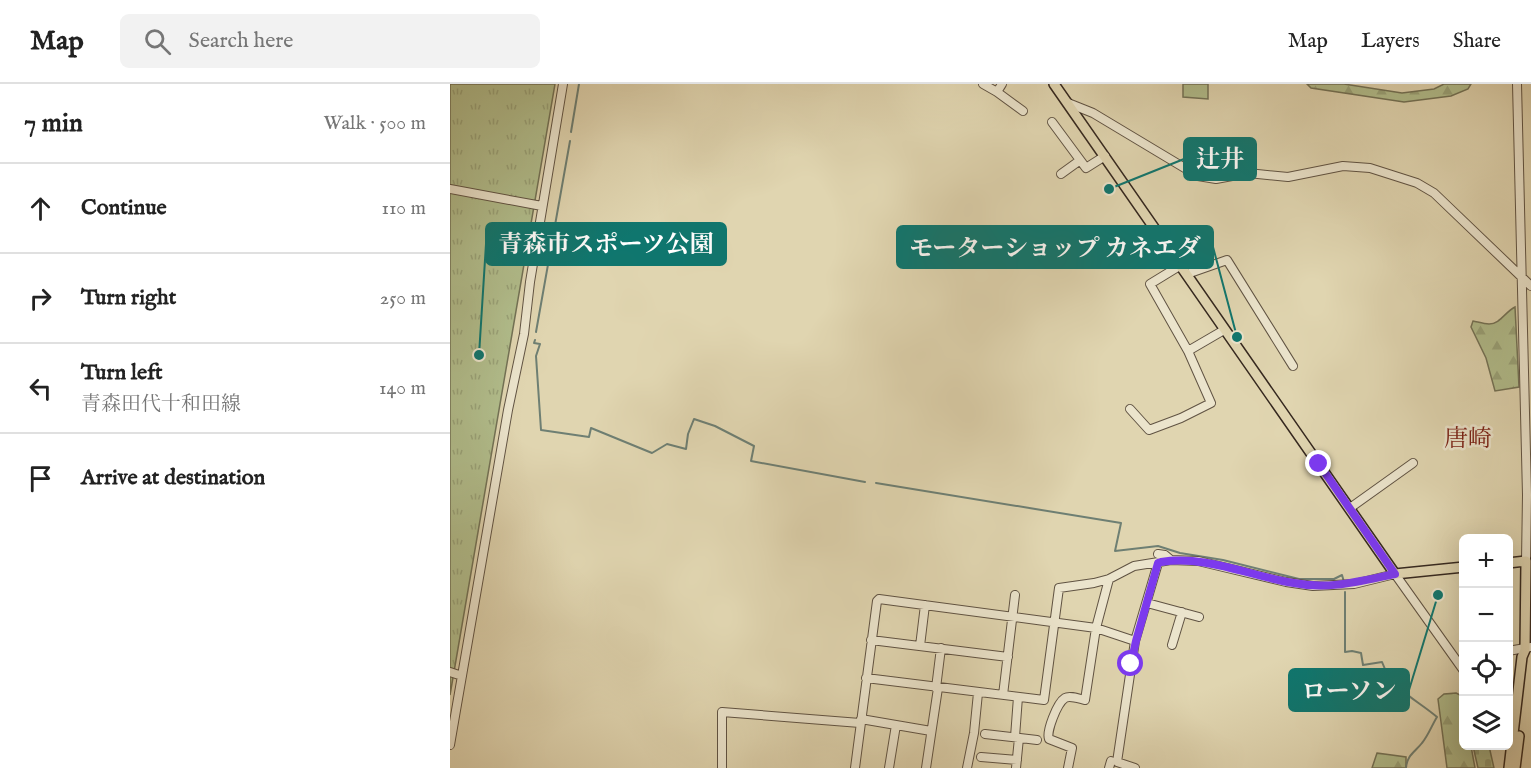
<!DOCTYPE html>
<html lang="en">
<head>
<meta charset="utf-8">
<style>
	:root { --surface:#fff; --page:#f2f2f2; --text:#222; --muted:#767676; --line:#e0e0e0 }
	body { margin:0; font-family:"IM FELL English","Noto Serif JP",serif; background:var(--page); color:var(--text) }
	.controls { position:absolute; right:18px; bottom:18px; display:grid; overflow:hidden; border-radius:9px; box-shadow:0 6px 24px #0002 }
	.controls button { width:54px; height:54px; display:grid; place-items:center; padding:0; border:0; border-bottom:2px solid var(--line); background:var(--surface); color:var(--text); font:30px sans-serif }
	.stop { position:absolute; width:18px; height:18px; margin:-14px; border:4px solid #7c3aed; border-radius:50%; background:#fff }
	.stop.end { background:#7c3aed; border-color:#fff; box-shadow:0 2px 6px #0008 }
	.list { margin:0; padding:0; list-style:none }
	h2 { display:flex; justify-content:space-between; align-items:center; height:78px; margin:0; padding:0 24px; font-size:26px }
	h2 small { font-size:20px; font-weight:400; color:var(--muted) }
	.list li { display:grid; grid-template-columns:39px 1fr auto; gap:18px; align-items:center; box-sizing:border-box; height:90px; padding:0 24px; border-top:2px solid var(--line) }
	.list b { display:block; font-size:22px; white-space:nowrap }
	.list p { margin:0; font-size:20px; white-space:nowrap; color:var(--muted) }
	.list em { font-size:20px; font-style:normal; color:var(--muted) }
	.icon { flex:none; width:33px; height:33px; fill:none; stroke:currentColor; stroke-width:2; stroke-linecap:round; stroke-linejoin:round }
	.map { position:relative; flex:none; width:1081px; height:684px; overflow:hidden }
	header { display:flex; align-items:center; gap:36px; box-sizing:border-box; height:84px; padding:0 30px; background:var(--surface); border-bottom:2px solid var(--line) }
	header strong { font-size:28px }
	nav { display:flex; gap:33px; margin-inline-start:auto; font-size:21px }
	.search { width:420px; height:54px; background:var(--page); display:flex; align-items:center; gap:15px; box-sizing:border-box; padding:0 21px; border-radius:9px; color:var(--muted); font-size:22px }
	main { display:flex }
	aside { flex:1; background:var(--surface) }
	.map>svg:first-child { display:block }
	.grass { fill:#b1bd8c; stroke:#737256; stroke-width:1.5 }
	.forest { fill:url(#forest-firs); stroke:#737256; stroke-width:1.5 }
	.cemetery { fill:url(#cemetery-stones); stroke:#737256; stroke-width:1.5 }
	.park { fill:url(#park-tufts); stroke:#737256; stroke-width:1.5 }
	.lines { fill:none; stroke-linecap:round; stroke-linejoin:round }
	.stream { stroke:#6e7f73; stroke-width:2 }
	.minor-casing { stroke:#605343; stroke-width:10 }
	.major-casing { stroke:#35281f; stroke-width:12 }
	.minor { stroke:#ebe4cc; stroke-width:8 }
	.major { stroke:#e0d5b0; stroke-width:9 }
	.route { stroke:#7c3aed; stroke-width:8 }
	.labels { text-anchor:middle; stroke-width:5; stroke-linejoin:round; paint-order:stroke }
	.neighbourhood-label { font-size:24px; fill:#7a1f14; stroke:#ebe4cc }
	.leader { fill:none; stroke:#0f766e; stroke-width:2 }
	.callout-dot { fill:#0f766e; stroke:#ebe4cc; stroke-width:2 }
	.callout { fill:#0f766e; stroke:#0f766e; stroke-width:2 }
	.callout-label { font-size:24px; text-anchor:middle; font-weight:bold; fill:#fff }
</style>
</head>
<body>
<header>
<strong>Map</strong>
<div class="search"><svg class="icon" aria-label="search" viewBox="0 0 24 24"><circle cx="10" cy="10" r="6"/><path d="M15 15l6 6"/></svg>Search here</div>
<nav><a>Map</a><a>Layers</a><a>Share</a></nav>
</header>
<main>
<aside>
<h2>7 min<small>Walk · 500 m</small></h2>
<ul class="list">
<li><svg class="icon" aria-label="ahead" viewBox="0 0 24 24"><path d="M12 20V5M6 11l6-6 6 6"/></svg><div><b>Continue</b></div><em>110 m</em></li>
<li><svg class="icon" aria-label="right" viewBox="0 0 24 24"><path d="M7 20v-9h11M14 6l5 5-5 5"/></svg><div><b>Turn right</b></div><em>250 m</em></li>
<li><svg class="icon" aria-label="left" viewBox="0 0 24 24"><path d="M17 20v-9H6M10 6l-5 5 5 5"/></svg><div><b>Turn left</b><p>青森田代十和田線</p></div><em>140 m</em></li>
<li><svg class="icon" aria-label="arrive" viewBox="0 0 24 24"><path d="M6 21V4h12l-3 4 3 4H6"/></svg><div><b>Arrive at destination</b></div></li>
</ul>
</aside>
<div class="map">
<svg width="1081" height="684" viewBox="0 0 1081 684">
	<defs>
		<pattern id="forest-firs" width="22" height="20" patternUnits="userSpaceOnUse" patternTransform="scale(1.5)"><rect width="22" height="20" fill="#b1bd8c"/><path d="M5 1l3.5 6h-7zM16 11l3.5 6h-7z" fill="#99a278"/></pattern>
		<pattern id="cemetery-stones" width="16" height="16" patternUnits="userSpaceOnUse" patternTransform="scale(1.5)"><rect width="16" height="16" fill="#b1bd8c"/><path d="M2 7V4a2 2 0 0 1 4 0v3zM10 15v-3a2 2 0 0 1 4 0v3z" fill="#99a278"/></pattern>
		<pattern id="park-tufts" width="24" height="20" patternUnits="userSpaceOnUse" patternTransform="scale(1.5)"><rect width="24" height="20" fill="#b1bd8c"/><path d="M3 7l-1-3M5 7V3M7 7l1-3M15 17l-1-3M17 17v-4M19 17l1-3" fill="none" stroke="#99a278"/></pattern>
	</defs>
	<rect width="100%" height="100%" fill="#e0d5b0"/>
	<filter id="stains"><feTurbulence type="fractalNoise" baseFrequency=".00333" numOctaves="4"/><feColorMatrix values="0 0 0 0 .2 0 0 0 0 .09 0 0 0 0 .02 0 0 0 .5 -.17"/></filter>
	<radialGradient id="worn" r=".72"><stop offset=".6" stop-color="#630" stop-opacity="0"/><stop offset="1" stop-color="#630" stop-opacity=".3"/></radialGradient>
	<!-- grass -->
	<path class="grass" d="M733,0h25v15l-25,-2z"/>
	<!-- forest -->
	<path class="forest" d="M857,0h37l58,9 32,-4 10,-5h27l-3,5 -17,7 -47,6 -93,-14z
		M1065,223l4,80 -24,4 -9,-33 -15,-31 2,-6c5,1 11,3 16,3 11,0 16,-12 26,-17z
		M1006,609l6,3 2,50h7l4,22h-28l-9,-69 6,-5z
		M927,669l29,4v11h-34z"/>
	<!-- cemetery -->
	<path class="cemetery" d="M1023,662h16l5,22h-16z"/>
	<!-- park -->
	<path class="park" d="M0,0h105l-105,611z"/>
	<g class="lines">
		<!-- stream -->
		<path class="stream" d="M121,48l8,-48
			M86,248l34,-191
			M85,256l-1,3 6,1 -4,12 5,74 48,7 2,-9 61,25 15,-9 19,5 2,-15 6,-15 21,7 39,20 -3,15 114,21
			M426,399l245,40 -6,28 43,-5 22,7 43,7 76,19h35l8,-4 2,7
			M895,508v60l7,-1 9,2 2,12 19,-3c10,28 34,37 55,55 -5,8 -9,19 -15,26 -7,9 -15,12 -16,25"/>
		<defs>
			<path id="minor" d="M533,0l14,8 5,-8
				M1067,0l10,411 -1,66
				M547,8l26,19
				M618,19l25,10 105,63 18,3 32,-6 40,4 55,-11 27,2 47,15 17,10 97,93
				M602,38l34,46 19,-12
				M611,90l18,-13
				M0,105l92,17
				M737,190l40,-14 66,106
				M738,267l36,-21
				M680,325l19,21 32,-12 30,-15 -23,-52 -38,-67 31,-19
				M900,424l63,-45
				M708,470l7,1 6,5
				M697,519l52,14
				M421,556l137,17
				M722,561l10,-33
				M470,562l5,-41
				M1058,567l23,-4
				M0,588l12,4
				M416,594l178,22 15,-112 35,-5 15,-4 25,-13 37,-6 27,1 88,21 27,4 41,-2 41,-10 69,97
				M486,604l5,-40
				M553,611l12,-100
				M411,635l70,12
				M535,650l52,6
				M565,653l3,-40
				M0,661l58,-335 16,-76 6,-52 33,-198
				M531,673l36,3
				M272,684v-56l138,11
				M405,684l22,-167 2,-2 217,29 39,13
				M439,684l7,-43
				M476,684l12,-80
				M517,684l7,-35 4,-40
				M566,684l3,-30
				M618,684l4,-20 -23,-9c-3,-7 8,-36 16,-41 5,-3 15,1 20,2l11,-72 13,-49
				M659,684l2,-7
				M685,684l-18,-6 18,-121 23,-78"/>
			<path id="major" d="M604,0l341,490 69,-7
				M1058,479l18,-2 -1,89 -3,7 -13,111
				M1065,684l4,-32"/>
		</defs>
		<!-- minor casing -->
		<use href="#minor" class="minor-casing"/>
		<!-- major casing -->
		<use href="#major" class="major-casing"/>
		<!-- minor -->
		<use href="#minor" class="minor"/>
		<!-- major -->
		<use href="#major" class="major"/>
	</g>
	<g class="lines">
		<!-- route -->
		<path class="route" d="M681,580l5,-23 22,-78 3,-1c46,-7 88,14 133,21 35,7 66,-2 101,-9l-76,-110"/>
	</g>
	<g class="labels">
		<!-- neighbourhood labels -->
		<g class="neighbourhood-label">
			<text x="1018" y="362">唐崎</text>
		</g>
	</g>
	<!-- callouts -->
	<path class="leader" d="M659 105L734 75M29 271L36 160M787 253L763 163M988 511L959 606"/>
	<g class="callout-dot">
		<circle cx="659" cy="105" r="6"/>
		<circle cx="29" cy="271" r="6"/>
		<circle cx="787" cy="253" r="6"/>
		<circle cx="988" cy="511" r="6"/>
	</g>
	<g class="callout">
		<rect x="734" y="54" width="72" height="42" rx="6"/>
		<rect x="36" y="139" width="240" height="42" rx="6"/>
		<rect x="447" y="142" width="316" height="42" rx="6"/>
		<rect x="839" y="585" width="120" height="42" rx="6"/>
	</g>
	<g class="callout-label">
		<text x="770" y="83">辻井</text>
		<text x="156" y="168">青森市スポーツ公園</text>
		<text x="605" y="172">モーターショップ カネエダ</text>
		<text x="899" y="615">ローソン</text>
	</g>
	<rect width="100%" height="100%" filter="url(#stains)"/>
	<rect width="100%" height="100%" fill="url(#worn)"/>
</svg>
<div class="controls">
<button>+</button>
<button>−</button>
<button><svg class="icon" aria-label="locate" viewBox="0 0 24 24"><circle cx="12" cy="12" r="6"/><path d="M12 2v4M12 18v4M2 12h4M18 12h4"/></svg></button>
<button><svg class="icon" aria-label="layers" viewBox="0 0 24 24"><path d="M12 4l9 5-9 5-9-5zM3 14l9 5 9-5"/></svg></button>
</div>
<div class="stop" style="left:681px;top:580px"></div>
<div class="stop end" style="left:869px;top:380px"></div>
</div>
</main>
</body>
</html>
